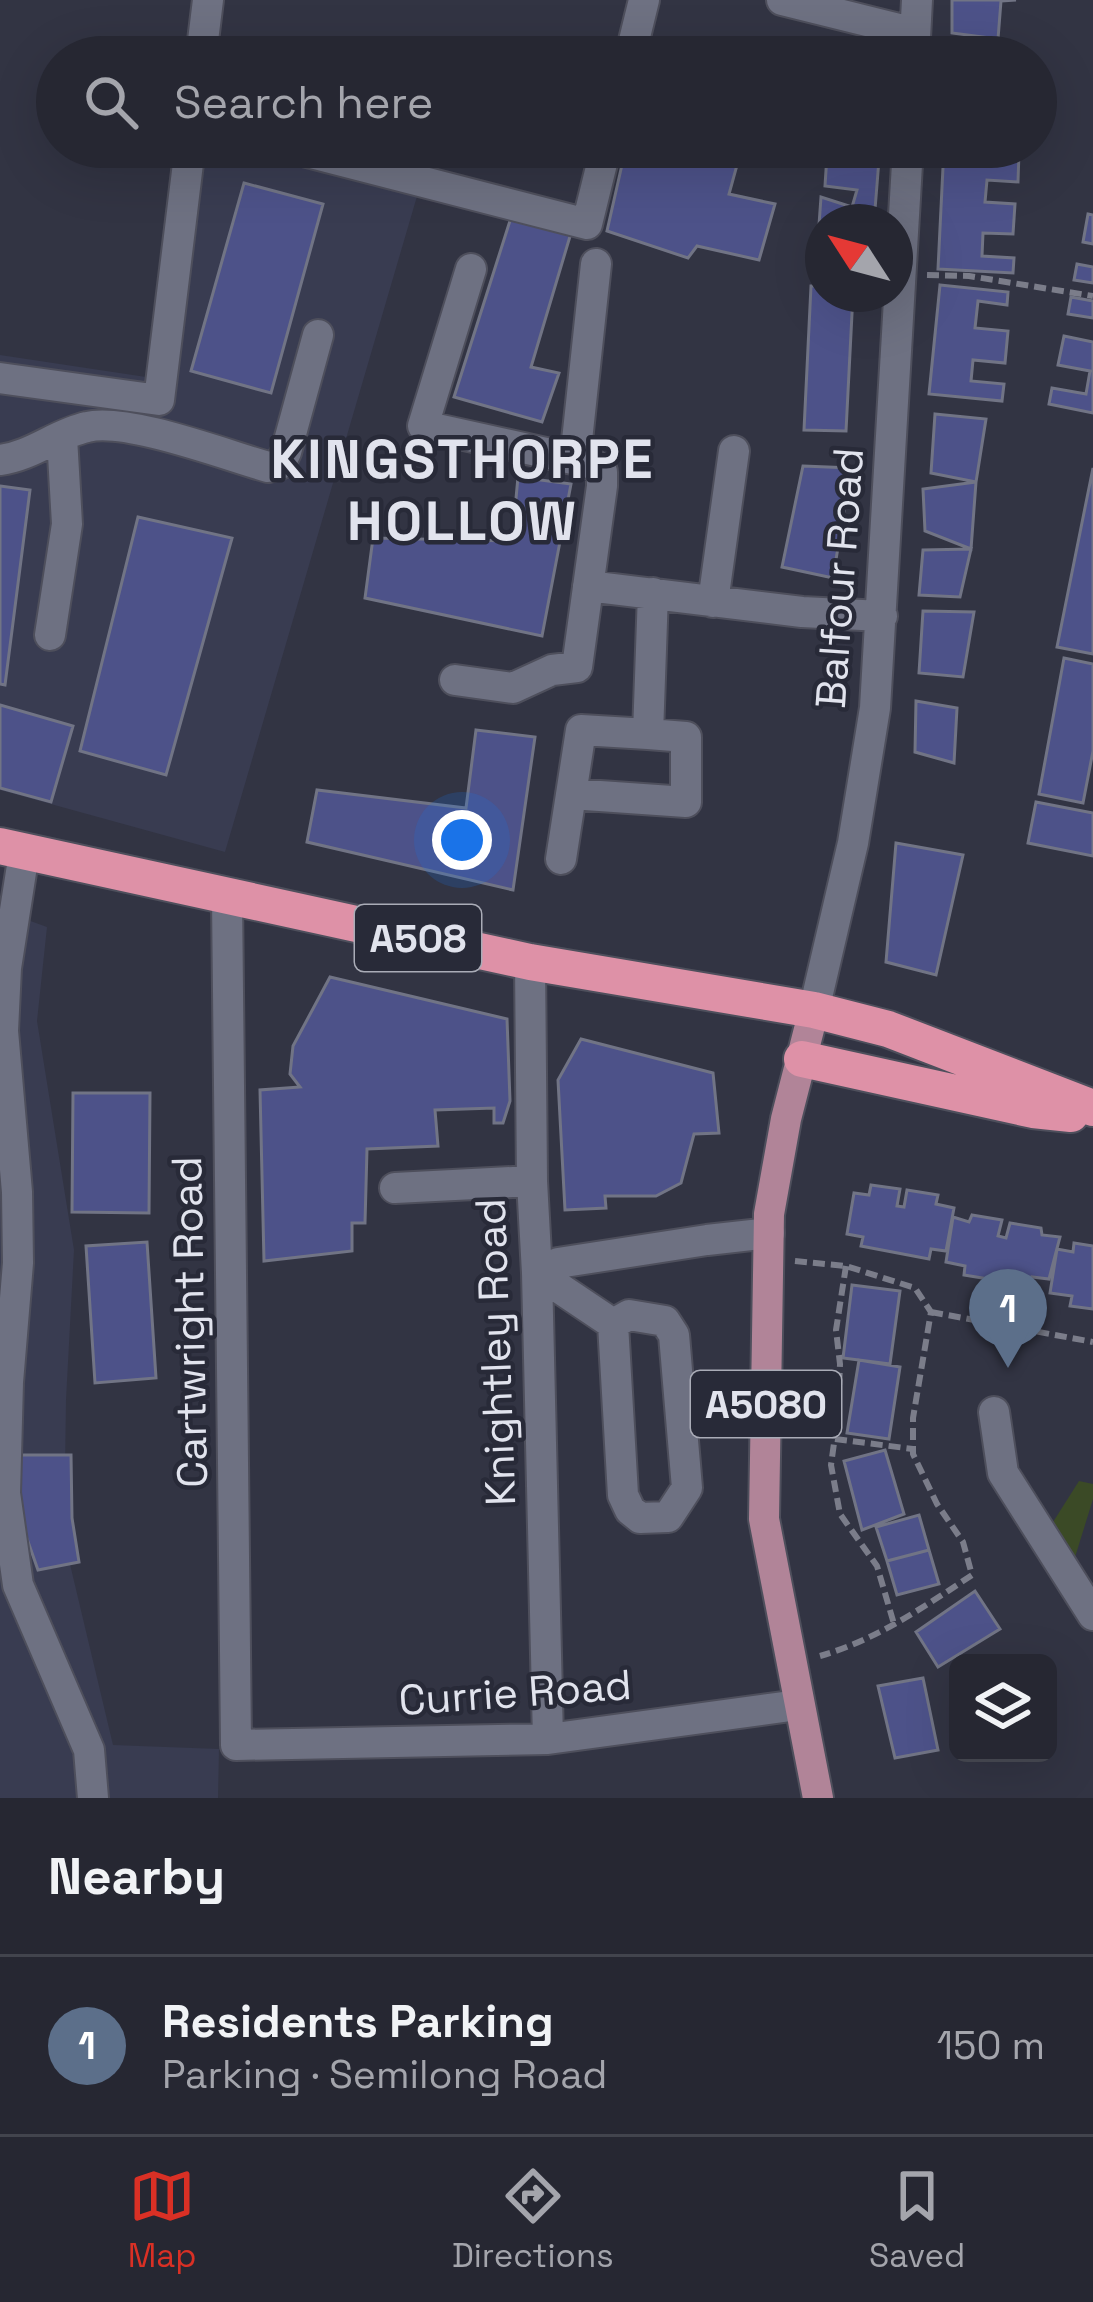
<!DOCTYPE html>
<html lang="en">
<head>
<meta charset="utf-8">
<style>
	:root { --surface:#262732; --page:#2e2f3a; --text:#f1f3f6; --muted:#a4a5ac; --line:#42444d; --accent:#d93025 }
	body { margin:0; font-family:"Space Grotesk",sans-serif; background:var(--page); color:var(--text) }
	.controls { position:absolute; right:36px; bottom:36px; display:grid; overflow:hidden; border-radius:18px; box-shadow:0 12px 48px #0002 }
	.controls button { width:108px; height:108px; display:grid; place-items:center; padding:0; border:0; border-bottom:3px solid var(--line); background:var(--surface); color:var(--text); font:60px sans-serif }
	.compass { position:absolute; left:805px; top:204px; width:108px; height:108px; border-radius:50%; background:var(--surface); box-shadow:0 12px 48px #0002; rotate:306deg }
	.you { position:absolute; left:462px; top:840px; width:42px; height:42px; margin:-30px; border:9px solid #fff; border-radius:50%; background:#1a73e8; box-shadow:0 0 0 18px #1a73e833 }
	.badge { display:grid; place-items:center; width:78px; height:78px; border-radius:50%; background:var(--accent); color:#fff; font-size:39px; font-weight:700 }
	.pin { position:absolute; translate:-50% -99px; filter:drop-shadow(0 3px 6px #0008) }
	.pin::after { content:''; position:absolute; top:63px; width:42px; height:36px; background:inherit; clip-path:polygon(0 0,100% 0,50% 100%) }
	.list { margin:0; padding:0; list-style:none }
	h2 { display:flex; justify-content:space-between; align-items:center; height:156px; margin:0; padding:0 48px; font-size:51px }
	h2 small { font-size:39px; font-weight:400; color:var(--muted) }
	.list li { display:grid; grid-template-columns:78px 1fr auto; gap:36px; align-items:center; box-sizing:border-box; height:180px; padding:0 48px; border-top:3px solid var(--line) }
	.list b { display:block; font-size:45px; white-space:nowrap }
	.list p { margin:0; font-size:39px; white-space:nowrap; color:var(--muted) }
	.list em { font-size:39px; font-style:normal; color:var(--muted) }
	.icon { flex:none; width:66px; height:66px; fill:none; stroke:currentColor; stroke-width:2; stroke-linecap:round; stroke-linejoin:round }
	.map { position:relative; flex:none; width:1093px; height:1798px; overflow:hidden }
	.search { position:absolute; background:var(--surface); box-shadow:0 12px 48px #0002; left:36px; right:36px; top:36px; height:132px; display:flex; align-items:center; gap:30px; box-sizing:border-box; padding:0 42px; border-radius:66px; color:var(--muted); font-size:45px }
	.sheet { height:336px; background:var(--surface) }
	nav { display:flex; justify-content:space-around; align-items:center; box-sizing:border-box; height:168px; border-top:3px solid var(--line); background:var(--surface); font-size:33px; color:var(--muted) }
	nav a { display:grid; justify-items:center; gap:6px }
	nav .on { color:var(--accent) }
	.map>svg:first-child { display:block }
	.built { fill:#393c51 }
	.green { fill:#3b4a26 }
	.building { fill:#4d5289; stroke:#717485; stroke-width:3 }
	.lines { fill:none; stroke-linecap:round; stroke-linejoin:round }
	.minor-casing { stroke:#4e4f5c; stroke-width:34 }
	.major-casing { stroke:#4e4f5c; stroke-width:34 }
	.highway-casing { stroke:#4e4f5c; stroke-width:40 }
	.path { stroke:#7b7d8a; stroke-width:6; stroke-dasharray:12 6; stroke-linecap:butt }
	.minor { stroke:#6e7182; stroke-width:30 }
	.major { stroke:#b18498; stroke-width:30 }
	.highway { stroke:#de91a7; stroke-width:36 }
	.labels { text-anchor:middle; stroke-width:9; stroke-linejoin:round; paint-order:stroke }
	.shield { fill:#282a38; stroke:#aaacb7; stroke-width:3 }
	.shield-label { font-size:39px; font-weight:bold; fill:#e1e3ed }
	.street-label { font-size:42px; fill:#e1e3ed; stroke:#282a38 }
	.district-label { font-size:54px; font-weight:bold; letter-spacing:3px; fill:#e1e3ed; stroke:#282a38 }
</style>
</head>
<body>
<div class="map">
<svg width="1093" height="1798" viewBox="0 0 1093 1798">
	<rect width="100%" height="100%" fill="#323443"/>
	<!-- built -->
	<path class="built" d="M173,147h90l157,39 -195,666 -225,-62v-435l146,22z
		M0,910l47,17 -10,94 37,229 -8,150 -2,139 49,206 106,4 -1,49h-218z"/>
	<!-- green -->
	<path class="green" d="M1079,1481l14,3v15l-21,68 -24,-37z"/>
	<!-- building -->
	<path class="building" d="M952,0h64l-15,1 -3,38 -46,-6z
		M650,42l85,15h-88z
		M626,147h116l-13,47 46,10 -16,56 -62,-14 -9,12 -81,-27z
		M853,147h27l-6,75h-51v4l-4,-1 2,-28 31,10 5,-17 -32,-4 2,-31 28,3 5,-10z
		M944,147h44v4l31,1 -1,30 -31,-2 -2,22 30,2 -2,30 -30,-1 -1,23 32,2 -1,15 -75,-4z
		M244,183l79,21 -52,189 -80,-22z
		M515,205l56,28 -40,134 28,6 -17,49 -88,-25z
		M1088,214l5,1v29l-10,-2z
		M816,243l7,2v27h-9z
		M1077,264l16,3v16l-19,-3z
		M940,285l68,7 -1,13 -29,-4 -3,27 33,3 -3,32 -32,-3 -2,21 33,3 -2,17 -73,-7z
		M811,286h12v8h30l-7,137 -42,-1z
		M1071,297l22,4v17l-25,-4z
		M1064,336l29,6v71l-44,-9 3,-16 34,6 4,-23 -32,-6z
		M935,414l51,5 -10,63 -45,-9z
		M803,466l48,2 -18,110 -51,-11z
		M1093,468v186l-36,-7z
		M518,477l53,7 -29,152 -177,-38 8,-60 139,3z
		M976,482l-5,67 -46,-18 -2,-42z
		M0,486l30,4 -25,195 -5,-1z
		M138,517l94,21 -66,237 -86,-24z
		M971,549l-11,48 -41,-2 4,-45z
		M923,611l51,1 -11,65 -44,-4z
		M1064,658l29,6v87l-10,52 -44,-9z
		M916,701l41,7 -3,55 -39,-11z
		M0,705l73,21 -22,76 -51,-14z
		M476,730l59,7 -22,153 -206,-48 10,-52 149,18z
		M1036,802l57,11v43l-65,-13z
		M896,843l67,12 -27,120 -50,-13z
		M330,977l177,42 3,82 -7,22h-9v-15l-59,2 3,36 -71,3 -2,74h-13v28l-88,10 -4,-171 40,-3 -10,-13 3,-28z
		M581,1039l132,34 6,60 -25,1 -13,49 -25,13h-51l1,12 -41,2 -7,-130z
		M73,1093h77l-1,120 -77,-1z
		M871,1185l29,4 -3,17 7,1 3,-17 31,5 -2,9 18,4 -8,43 -15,-2 -2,10 -68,-13 2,-9 -16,-3 7,-41 15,2z
		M972,1215l30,5 -4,16 8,2 4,-15 31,5 1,7 18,2 -11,42 -17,-2 -1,9 -67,-11 1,-9 -19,-4 7,-45 16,5z
		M147,1242l9,136 -61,5 -9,-137z
		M1074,1243l19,3v63l-23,-3 2,-10 -22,-3 7,-44 16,3z
		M852,1285l48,6 -10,73 -47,-6z
		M859,1360l41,7 -11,72 -42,-6z
		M885,1450l19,64 -42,16 -18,-69z
		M18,1455h53l1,63 7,44 -41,8 -19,-54z
		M919,1515l10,35 -42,11 -11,-34z
		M929,1550l10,34 -42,11 -10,-34z
		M975,1591l25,38 -62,38 -22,-35z
		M923,1678l15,72 -43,8 -17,-72z"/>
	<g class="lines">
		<defs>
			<path id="minor" d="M782,0l133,33
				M201,57l7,-57
				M630,57l14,-57
				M914,57l3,-57
				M288,147l299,77 19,-77
				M0,378l159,22 31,-253
				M575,459l21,-195
				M0,460c32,-4 56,-26 87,-33 39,-10 139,28 181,40l12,-3 6,-12 32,-117
				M588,586l214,26 80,4
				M713,602l21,-151
				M50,635l17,-111 -5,-87
				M455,680l58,8 39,-18 25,-3 25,-181v-14l-11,-9 -168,-37 48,-157
				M571,794l115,8v-65l-38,-3
				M24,853l-18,115 -3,63 14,161 1,71 -10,119 -3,111 13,92 71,165 4,48
				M561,859l20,-129 67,4 5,-141
				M227,897l9,848 312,-6 250,-34
				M530,962l2,219 5,92 11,466
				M814,1010l39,-167 22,-135 33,-561
				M395,1188l137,-7
				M537,1273l76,51 16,-9 36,6 9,14 13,153 -19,29 -28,1 -10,-8 -7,-15 -10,-171
				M537,1273l21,-10 149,-23 62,-7
				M994,1412l9,61 90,142"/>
			<path id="major" d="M814,1010l-28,109 -17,95 -5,305 54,279"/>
			<path id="highway" d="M0,846l530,116 284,48 74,19 205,79
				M802,1059l231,51 38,4"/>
		</defs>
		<!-- minor casing -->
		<use href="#minor" class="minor-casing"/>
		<!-- major casing -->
		<use href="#major" class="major-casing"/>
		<!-- highway casing -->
		<use href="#highway" class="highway-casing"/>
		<!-- path -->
		<path class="path" d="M927,275l42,1 124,20
			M795,1261l51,5 69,22 16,24 -18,106v36l24,50 26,38 9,33c-48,32 -96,65 -152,81
			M846,1266l-10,64 4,34 -2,50 -7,51 9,49 37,52 17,58
			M931,1312l162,30
			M835,1439l78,10"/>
		<!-- minor -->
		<use href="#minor" class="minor"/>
		<!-- major -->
		<use href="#major" class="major"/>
		<!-- highway -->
		<use href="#highway" class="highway"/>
	</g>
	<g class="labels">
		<!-- shield labels -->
		<g class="shield">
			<rect x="355" y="905" width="126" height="66" rx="9"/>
			<rect x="691" y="1371" width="150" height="66" rx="9"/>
		</g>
		<g class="shield-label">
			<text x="418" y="952">A508</text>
			<text x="766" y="1418">A5080</text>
		</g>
		<!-- street labels -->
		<g class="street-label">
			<text transform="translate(839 578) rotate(-86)" y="15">Balfour Road</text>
			<text transform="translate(189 1322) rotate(-91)" y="15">Cartwright Road</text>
			<text transform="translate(495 1352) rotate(-92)" y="15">Knightley Road</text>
			<text transform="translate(515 1692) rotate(-4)" y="15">Currie Road</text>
		</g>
		<!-- district labels -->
		<g class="district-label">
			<text x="463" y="478">KINGSTHORPE<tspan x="463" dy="62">HOLLOW</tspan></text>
		</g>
	</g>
</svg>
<div class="controls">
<button><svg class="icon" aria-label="layers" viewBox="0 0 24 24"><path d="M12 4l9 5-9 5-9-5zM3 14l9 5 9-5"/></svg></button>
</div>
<svg class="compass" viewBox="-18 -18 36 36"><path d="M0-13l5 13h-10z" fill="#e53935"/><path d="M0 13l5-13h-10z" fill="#a4a5ac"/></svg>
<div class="you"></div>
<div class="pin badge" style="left:1008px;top:1368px;background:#5c6f8a">1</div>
<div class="search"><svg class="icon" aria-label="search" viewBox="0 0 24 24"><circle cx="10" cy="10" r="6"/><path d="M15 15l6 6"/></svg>Search here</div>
</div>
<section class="sheet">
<h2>Nearby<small></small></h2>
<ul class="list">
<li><span class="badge" style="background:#5c6f8a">1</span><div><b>Residents Parking</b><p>Parking · Semilong Road</p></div><em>150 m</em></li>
</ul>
</section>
<nav>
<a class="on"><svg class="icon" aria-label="map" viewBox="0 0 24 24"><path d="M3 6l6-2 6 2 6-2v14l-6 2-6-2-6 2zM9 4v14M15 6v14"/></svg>Map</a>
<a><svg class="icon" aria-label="directions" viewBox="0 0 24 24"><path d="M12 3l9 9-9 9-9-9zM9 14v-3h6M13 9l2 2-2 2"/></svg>Directions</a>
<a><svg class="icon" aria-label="saved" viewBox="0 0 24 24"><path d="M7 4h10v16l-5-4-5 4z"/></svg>Saved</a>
</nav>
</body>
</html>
